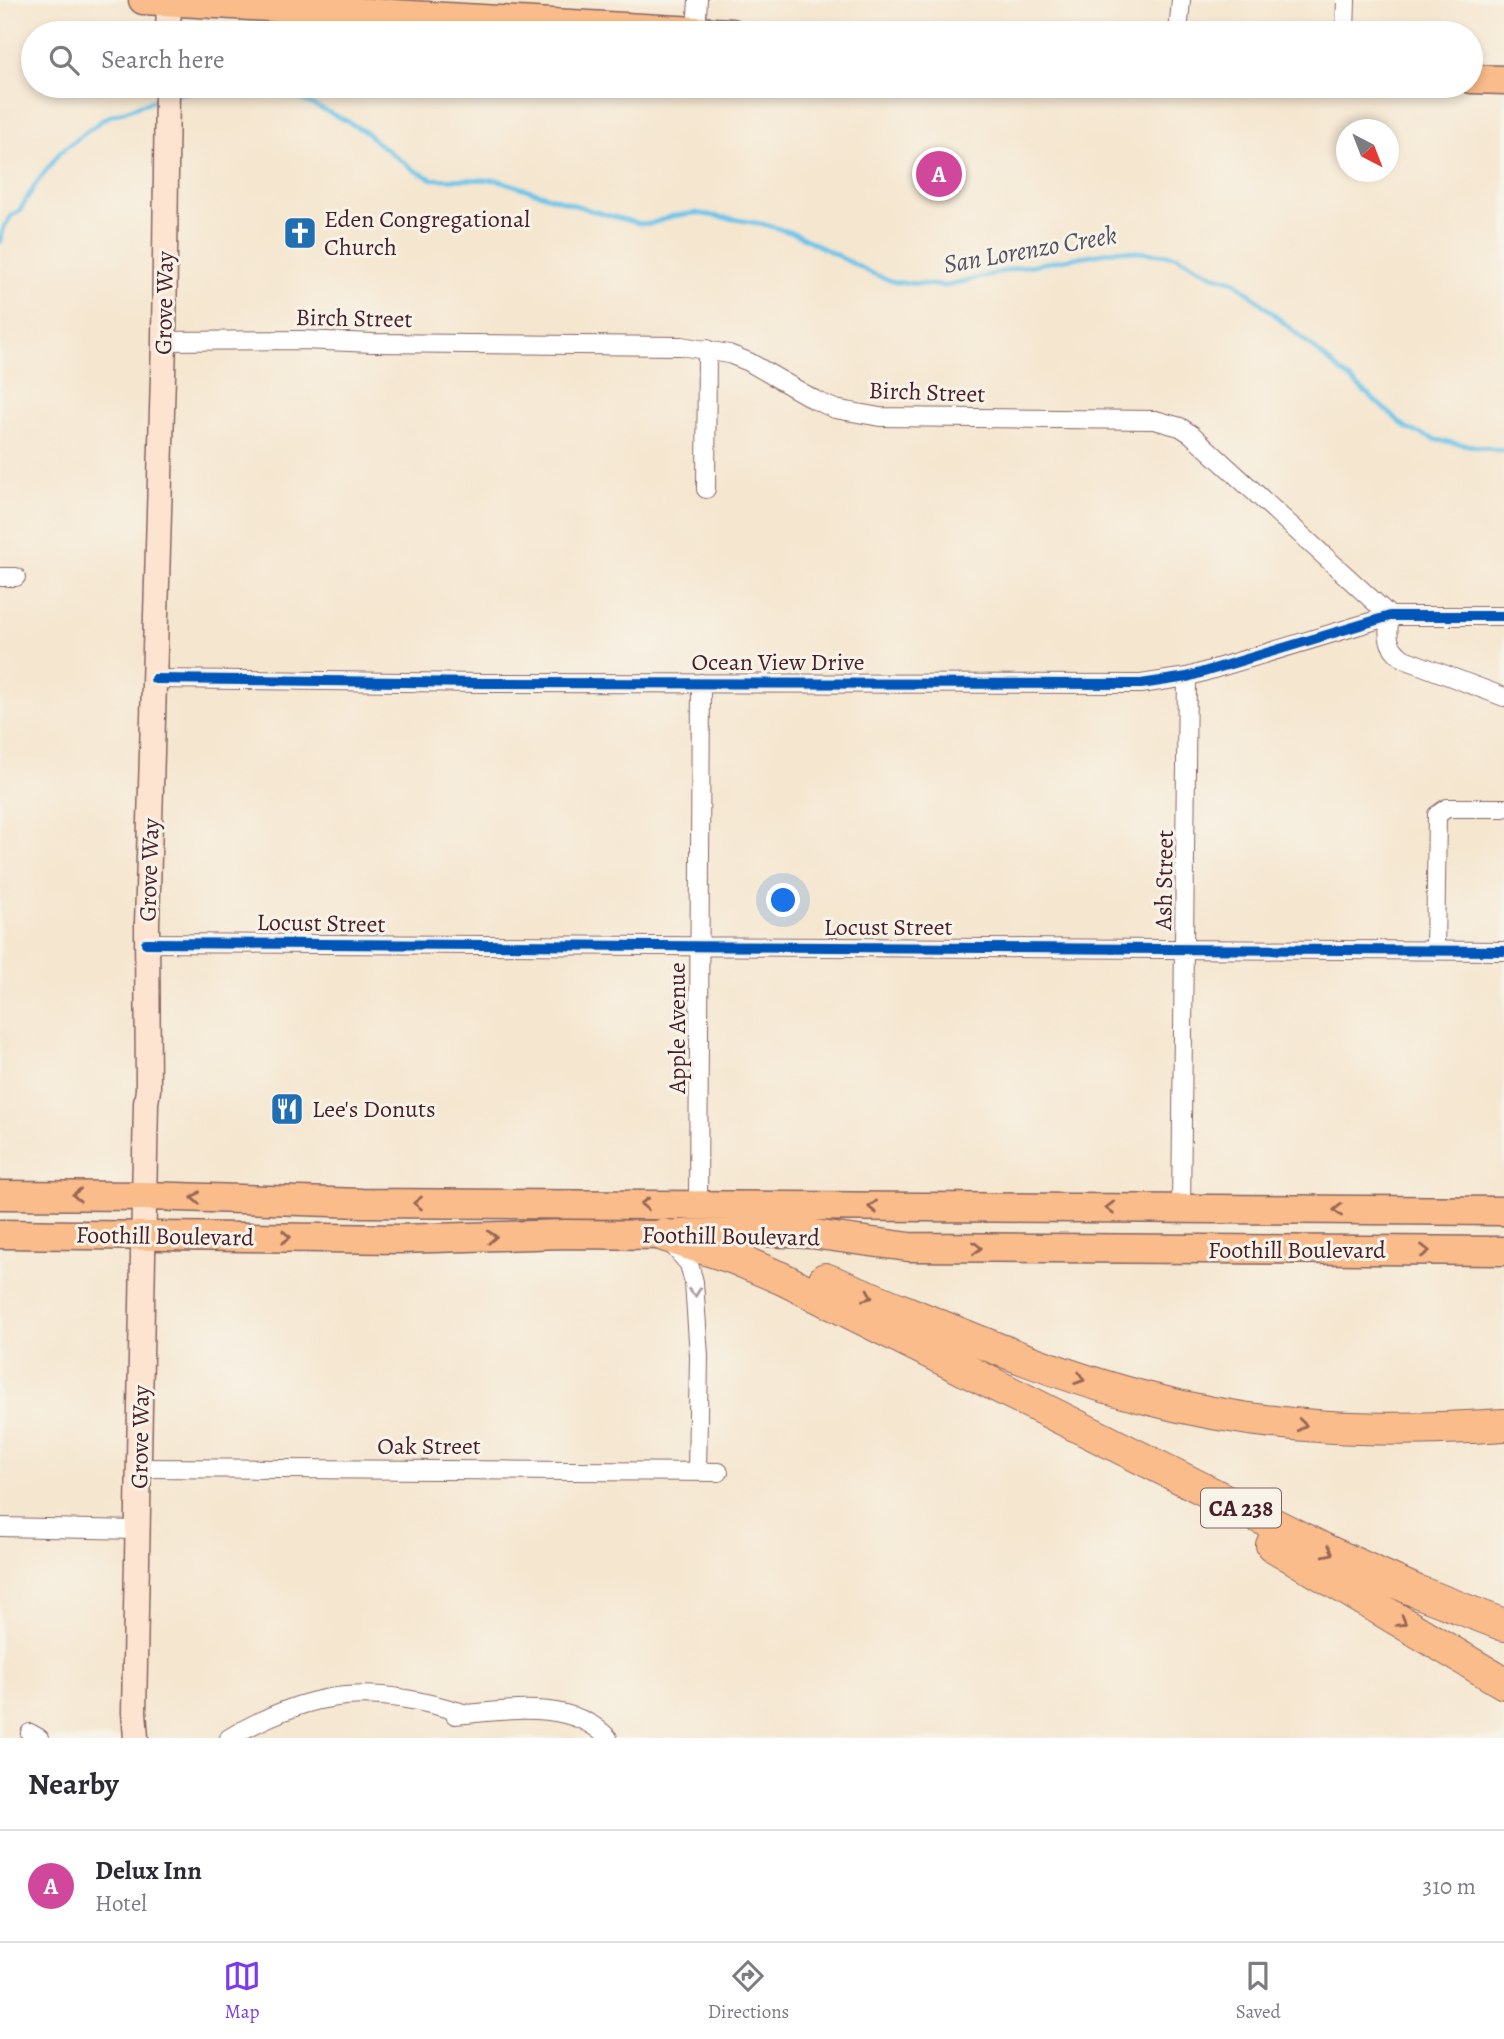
<!DOCTYPE html>
<html lang="en">
<head>
<meta charset="utf-8">
<style>
	:root { --surface:#fff; --page:#f2f2f3; --text:#2b2b33; --muted:#7c7c81; --line:#e1e1e2; --accent:#7c3aed }
	body { margin:0; font-family:Alegreya,serif; background:var(--page); color:var(--text) }
	.compass { position:absolute; left:1336px; top:119px; width:63px; height:63px; border-radius:50%; background:var(--surface); box-shadow:0 4px 10px #0003; rotate:138deg }
	.you { position:absolute; left:784px; top:901px; width:24px; height:24px; margin:-18px; border:5px solid #fff; border-radius:50%; background:#1a73e8; box-shadow:0 0 0 10px #1a73e833 }
	.badge { display:grid; place-items:center; width:46px; height:46px; border-radius:50%; background:var(--accent); color:#fff; font-size:23px; font-weight:700 }
	.pin { position:absolute; translate:-50% -50%; border:4px solid #fff; box-shadow:0 2px 7px #0006 }
	.list { margin:0; padding:0; list-style:none }
	h2 { display:flex; justify-content:space-between; align-items:center; height:91px; margin:0; padding:0 28px; font-size:30px }
	h2 small { font-size:23px; font-weight:400; color:var(--muted) }
	.list li { display:grid; grid-template-columns:46px 1fr auto; gap:21px; align-items:center; box-sizing:border-box; height:112px; padding:0 28px; border-top:2px solid var(--line) }
	.list b { display:block; font-size:26px; white-space:nowrap }
	.list p { margin:0; font-size:23px; white-space:nowrap; color:var(--muted) }
	.list em { font-size:23px; font-style:normal; color:var(--muted) }
	.icon { flex:none; width:38px; height:38px; fill:none; stroke:currentColor; stroke-width:2; stroke-linecap:round; stroke-linejoin:round }
	.map { position:relative; flex:none; width:1504px; height:1738px; overflow:hidden }
	.search { position:absolute; background:var(--surface); box-shadow:0 4px 10px #0003; left:21px; right:21px; top:21px; height:77px; display:flex; align-items:center; gap:18px; box-sizing:border-box; padding:0 24px; border-radius:38px; color:var(--muted); font-size:26px }
	.sheet { height:203px; background:var(--surface) }
	nav { display:flex; justify-content:space-around; align-items:center; box-sizing:border-box; height:98px; border-top:2px solid var(--line); background:var(--surface); font-size:19px; color:var(--muted) }
	nav a { display:grid; justify-items:center; gap:4px }
	nav .on { color:var(--accent) }
	.map>svg:first-child { display:block }
	.lines { fill:none; stroke-linecap:round; stroke-linejoin:round }
	.stream { stroke:#6cc4e9; stroke-width:4.5 }
	.minor-casing { stroke:#866564; stroke-width:20 }
	.secondary-casing { stroke:#866564; stroke-width:27 }
	.primary-casing { stroke:#866564; stroke-width:31 }
	.motorway-casing { stroke:#866564; stroke-width:34 }
	.minor { stroke:#fff; stroke-width:18 }
	.secondary { stroke:#fde4d0; stroke-width:24 }
	.primary { stroke:#f9bc8a; stroke-width:28 }
	.motorway { stroke:#f9bc8a; stroke-width:32 }
	.cycleway-casing { stroke:#f7f3e8; stroke-width:15 }
	.cycleway { stroke:#0057b8; stroke-width:10 }
	.oneway { stroke:#996656 }
	.oneway2 { stroke:#ae9aa0 }
	.labels { text-anchor:middle; stroke-width:6; stroke-linejoin:round; paint-order:stroke }
	.shield { fill:#f7f3e8; stroke:#7e5f64; stroke-width:2 }
	.shield-label { font-size:23px; font-weight:bold; fill:#4a1f2b }
	.poi-label { font-size:24px; fill:#4a1f2b; stroke:#f7f3e8; text-anchor:start }
	.street-label { font-size:24px; fill:#4a1f2b; stroke:#f7f3e8 }
	.water-label { font-size:26px; font-style:italic; fill:#545164; stroke:#f7f3e8 }
</style>
</head>
<body>
<div class="map">
<svg width="1504" height="1738" viewBox="0 0 1504 1738">
	<rect width="100%" height="100%" fill="#f7f3e8"/>
	<filter id="ink" filterUnits="userSpaceOnUse"><feTurbulence type="fractalNoise" baseFrequency=".0143" numOctaves="2"/><feDisplacementMap in="SourceGraphic" scale="14" xChannelSelector="R" yChannelSelector="G"/><feConvolveMatrix kernelMatrix="1 2 1 2 8 2 1 2 1" color-interpolation-filters="sRGB"/></filter>
	<filter id="wash" filterUnits="userSpaceOnUse"><feTurbulence type="fractalNoise" baseFrequency=".00686" numOctaves="4" result="noise"/><feDisplacementMap in="SourceGraphic" scale="28" xChannelSelector="R" yChannelSelector="G"/><feGaussianBlur stdDeviation="1.57" result="paint"/><feColorMatrix in="noise" values="0 0 0 0 0 0 0 0 0 0 0 0 0 0 0 0 0 1.4 0 .05"/><feComposite in="paint" operator="in"/></filter>
	<g filter="url(#wash)">
		<rect width="100%" height="100%" fill="#f5e6cf"/>
		<g class="lines">
			<!-- stream -->
			<path class="stream" d="M250,86l48,12 49,23 20,12 7,7 40,30 18,9 66,1 95,31 44,12 13,1 23,-8 23,-3 67,11 33,10 75,39 23,9 53,4 69,-18 104,-18 57,6 36,19 22,6 173,148 29,11 67,11
				M176,94l63,-8
				M0,242l4,-15 7,-11 9,-6 15,-25 25,-33 45,-34 52,-19"/>
		</g>
	</g>
	<g filter="url(#ink)">
		<g class="lines">
			<defs>
				<path id="minor" d="M696,31l2,-31
					M1178,33l3,-33
					M1345,33l1,-33
					M164,341l138,-1 71,3 308,3 48,8 20,8 66,38 20,9 45,8 275,3 25,7 11,7 199,182
					M706,489l1,-140
					M0,577h16
					M1390,616c-3,19 -4,30 14,43l100,38
					M155,679l328,4 658,1 46,-7 203,-61h114
					M146,943l1358,8
					M1435,951l2,-136 10,-7h57
					M698,1205l3,-522
					M1181,1209l6,-532
					M670,1242l19,22 5,18 5,74 -2,116
					M139,1468l580,4
					M0,1527l137,3
					M455,1715c50,-4 115,-17 153,23
					M30,1733l9,5
					M229,1738c86,-51 144,-53 238,-24"/>
				<path id="secondary" d="M168,33l1,-31
					M136,1738l-2,-26 12,-609 2,-13 -1,-166 17,-583 3,-255"/>
				<path id="primary" d="M143,0l589,33
					M1471,79l33,1
					M0,1195l145,1 217,7 1142,8
					M0,1234l399,5 166,-5 98,1 74,-4 75,3 97,13 595,4"/>
				<path id="motorway" d="M663,1235l71,23 49,21 544,272 89,40 88,34
					M825,1279c107,42 213,92 325,120 116,31 235,34 354,26
					M1272,1545l232,138"/>
			</defs>
			<!-- minor casing -->
			<use href="#minor" class="minor-casing"/>
			<!-- secondary casing -->
			<use href="#secondary" class="secondary-casing"/>
			<!-- primary casing -->
			<use href="#primary" class="primary-casing"/>
			<!-- motorway casing -->
			<use href="#motorway" class="motorway-casing"/>
			<!-- minor -->
			<use href="#minor" class="minor"/>
			<!-- secondary -->
			<use href="#secondary" class="secondary"/>
			<!-- primary -->
			<use href="#primary" class="primary"/>
			<!-- motorway -->
			<use href="#motorway" class="motorway"/>
			<defs>
				<path id="cycleway" d="M155,679l328,4 658,1 46,-7 203,-61h114
					M146,943l1358,8"/>
			</defs>
			<!-- cycleway casing -->
			<use href="#cycleway" class="cycleway-casing"/>
			<!-- cycleway -->
			<use href="#cycleway" class="cycleway"/>
		</g>
		<!-- one-way arrows -->
		<defs><path id="oneway-chevron" d="M-2-3.5L2.5 0L-2 3.5" fill="none" stroke-width="1.6" stroke-linecap="round" stroke-linejoin="round" transform="scale(1.75)"/></defs>
		<g class="oneway">
			<use href="#oneway-chevron" transform="translate(77 1195) rotate(-179)"/>
			<use href="#oneway-chevron" transform="translate(196 1198) rotate(-178)"/>
			<use href="#oneway-chevron" transform="translate(418 1203) rotate(-180)"/>
			<use href="#oneway-chevron" transform="translate(645 1204) rotate(-179)"/>
			<use href="#oneway-chevron" transform="translate(873 1207) rotate(-179)"/>
			<use href="#oneway-chevron" transform="translate(1110 1208) rotate(-179)"/>
			<use href="#oneway-chevron" transform="translate(1338 1210) rotate(-180)"/>
			<use href="#oneway-chevron" transform="translate(286 1237) rotate(1)"/>
			<use href="#oneway-chevron" transform="translate(492 1237) rotate(-3)"/>
			<use href="#oneway-chevron" transform="translate(977 1248)"/>
			<use href="#oneway-chevron" transform="translate(1425 1251)"/>
			<use href="#oneway-chevron" transform="translate(868 1296) rotate(22)"/>
			<use href="#oneway-chevron" transform="translate(1080 1379) rotate(19)"/>
			<use href="#oneway-chevron" transform="translate(1302 1425) rotate(5)"/>
			<use href="#oneway-chevron" transform="translate(1329 1552) rotate(26)"/>
			<use href="#oneway-chevron" transform="translate(1402 1622) rotate(31)"/>
		</g>
		<use class="oneway2" href="#oneway-chevron" transform="translate(695 1292) rotate(84)"/>
	</g>
	<!-- icons -->
	<defs>
		<symbol id="church-square" viewBox="-11 -11 22 22"><rect x="-9" y="-9" width="18" height="18" rx="4" fill="#1f6fb2" stroke="#f7f3e8"/><path d="M-1.2-6h2.4v3.5h3.3v2.4h-3.3V6h-2.4V-.1h-3.3v-2.4h3.3Z" fill="#fff"/></symbol>
		<symbol id="restaurant-square" viewBox="-11 -11 22 22"><rect x="-9" y="-9" width="18" height="18" rx="4" fill="#1f6fb2" stroke="#f7f3e8"/><path d="M-5-6h1v4h1v-4h1v4h1v-4h1v5L-1.5 .5V6h-2V.5L-5-1ZM5-6V6H3V1.5H1.5Q1.5-4 5-6Z" fill="#fff"/></symbol>
	</defs>
	<g fill-rule="evenodd">
		<use href="#church-square" x="281" y="214" width="38" height="38"/>
		<use href="#restaurant-square" x="268" y="1090" width="38" height="38"/>
	</g>
	<g class="labels">
		<!-- shield labels -->
		<rect class="shield" x="1201" y="1488.5" width="80" height="39" rx="5"/>
		<g class="shield-label">
			<text x="1241" y="1516">CA 238</text>
		</g>
		<!-- poi labels -->
		<g class="poi-label">
			<text x="324" y="227">Eden Congregational<tspan x="324" dy="28">Church</tspan></text>
			<text x="312" y="1117">Lee's Donuts</text>
		</g>
		<!-- street labels -->
		<g class="street-label">
			<text transform="translate(164 303) rotate(-89)" y="8">Grove Way</text>
			<text transform="translate(354 318) rotate(1)" y="8">Birch Street</text>
			<text transform="translate(927 392) rotate(2)" y="8">Birch Street</text>
			<text x="778" y="670">Ocean View Drive</text>
			<text transform="translate(149 870) rotate(-88)" y="8">Grove Way</text>
			<text transform="translate(1164 880) rotate(-89)" y="8">Ash Street</text>
			<text transform="translate(321 923) rotate(1)" y="8">Locust Street</text>
			<text x="888" y="935">Locust Street</text>
			<text transform="translate(677 1028) rotate(-90)" y="8">Apple Avenue</text>
			<text transform="translate(165 1236) rotate(1)" y="8">Foothill Boulevard</text>
			<text transform="translate(731 1236) rotate(1)" y="8">Foothill Boulevard</text>
			<text x="1297" y="1258">Foothill Boulevard</text>
			<text transform="translate(140 1437) rotate(-89)" y="8">Grove Way</text>
			<text x="429" y="1454">Oak Street</text>
		</g>
		<!-- water labels -->
		<g class="water-label">
			<text transform="translate(1030 249) rotate(-10)" y="9">San Lorenzo Creek</text>
		</g>
	</g>
</svg>
<svg class="compass" viewBox="-18 -18 36 36"><path d="M0-13l5 13h-10z" fill="#e53935"/><path d="M0 13l5-13h-10z" fill="#7c7c81"/></svg>
<div class="you"></div>
<div class="pin badge" style="left:939px;top:174px;background:#d1479c">A</div>
<div class="search"><svg class="icon" aria-label="search" viewBox="0 0 24 24"><circle cx="10" cy="10" r="6"/><path d="M15 15l6 6"/></svg>Search here</div>
</div>
<section class="sheet">
<h2>Nearby<small></small></h2>
<ul class="list">
<li><span class="badge" style="background:#d1479c">A</span><div><b>Delux Inn</b><p>Hotel</p></div><em>310 m</em></li>
</ul>
</section>
<nav>
<a class="on"><svg class="icon" aria-label="map" viewBox="0 0 24 24"><path d="M3 6l6-2 6 2 6-2v14l-6 2-6-2-6 2zM9 4v14M15 6v14"/></svg>Map</a>
<a><svg class="icon" aria-label="directions" viewBox="0 0 24 24"><path d="M12 3l9 9-9 9-9-9zM9 14v-3h6M13 9l2 2-2 2"/></svg>Directions</a>
<a><svg class="icon" aria-label="saved" viewBox="0 0 24 24"><path d="M7 4h10v16l-5-4-5 4z"/></svg>Saved</a>
</nav>
</body>
</html>
